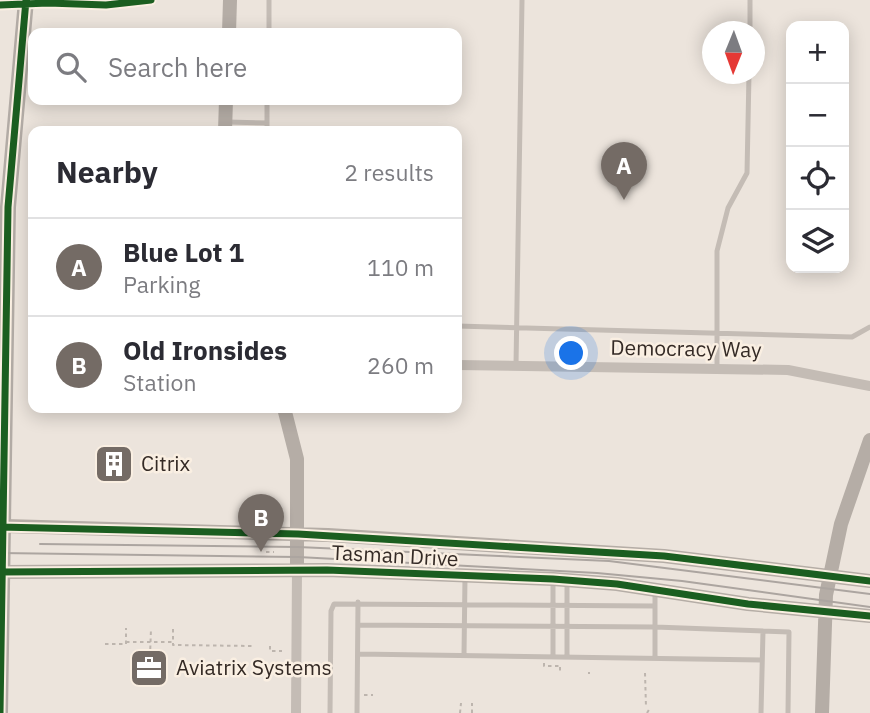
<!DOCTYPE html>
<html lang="en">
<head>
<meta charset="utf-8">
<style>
	:root { --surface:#fff; --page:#f2f2f3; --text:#2b2b33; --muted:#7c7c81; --line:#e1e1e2; --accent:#746b65 }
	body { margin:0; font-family:"IBM Plex Sans",sans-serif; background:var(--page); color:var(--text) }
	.controls { position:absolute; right:21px; top:21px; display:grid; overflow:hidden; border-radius:14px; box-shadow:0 4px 18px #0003 }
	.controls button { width:63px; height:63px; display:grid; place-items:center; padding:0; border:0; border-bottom:2px solid var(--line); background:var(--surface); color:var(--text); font:35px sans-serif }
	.compass { position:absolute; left:702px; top:21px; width:63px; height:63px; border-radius:50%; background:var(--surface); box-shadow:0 4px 18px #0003; rotate:181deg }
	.you { position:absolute; left:572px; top:354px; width:24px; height:24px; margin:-18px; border:5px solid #fff; border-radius:50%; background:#1a73e8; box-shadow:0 0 0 10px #1a73e833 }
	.badge { display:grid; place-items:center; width:46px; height:46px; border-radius:50%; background:var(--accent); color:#fff; font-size:23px; font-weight:700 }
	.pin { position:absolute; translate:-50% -58px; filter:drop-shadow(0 2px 4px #0008) }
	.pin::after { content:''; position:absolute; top:37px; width:24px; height:21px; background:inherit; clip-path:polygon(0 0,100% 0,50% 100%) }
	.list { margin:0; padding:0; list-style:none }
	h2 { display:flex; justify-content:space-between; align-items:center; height:91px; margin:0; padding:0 28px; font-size:30px }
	h2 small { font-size:23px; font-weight:400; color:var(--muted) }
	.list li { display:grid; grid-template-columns:46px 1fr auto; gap:21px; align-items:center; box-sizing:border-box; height:98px; padding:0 28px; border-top:2px solid var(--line) }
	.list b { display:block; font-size:26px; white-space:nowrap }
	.list p { margin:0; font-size:23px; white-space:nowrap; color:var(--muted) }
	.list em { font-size:23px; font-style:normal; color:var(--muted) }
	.icon { flex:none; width:38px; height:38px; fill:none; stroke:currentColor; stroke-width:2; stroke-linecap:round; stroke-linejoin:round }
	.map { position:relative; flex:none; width:870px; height:713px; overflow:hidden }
	.search { position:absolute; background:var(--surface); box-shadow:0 4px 18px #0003; left:28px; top:28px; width:434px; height:77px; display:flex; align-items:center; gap:18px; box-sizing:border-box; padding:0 24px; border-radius:14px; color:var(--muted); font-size:26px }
	.panel { position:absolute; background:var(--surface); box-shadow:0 4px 18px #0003; left:28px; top:126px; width:434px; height:287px; border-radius:14px }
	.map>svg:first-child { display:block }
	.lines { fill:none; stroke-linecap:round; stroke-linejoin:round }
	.path { stroke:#bdb5ae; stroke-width:2; stroke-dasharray:3.5 3.5; stroke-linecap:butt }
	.lane { stroke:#c4bcb5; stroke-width:5 }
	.street { stroke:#c4bcb5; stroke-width:10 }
	.secondary { stroke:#b5ada6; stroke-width:14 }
	.primary { stroke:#b2aba5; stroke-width:16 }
	.tram { stroke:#aca5a0; stroke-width:2 }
	.cycleway-casing { stroke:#faefe2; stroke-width:11 }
	.cycleway { stroke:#1b5e20; stroke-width:7 }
	.labels { text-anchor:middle; stroke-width:5; stroke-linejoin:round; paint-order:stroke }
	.street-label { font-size:21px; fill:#342a25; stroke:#faefe2 }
	.poi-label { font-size:21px; fill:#342a25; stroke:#faefe2; text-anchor:start }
</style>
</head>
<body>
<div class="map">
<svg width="870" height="713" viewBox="0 0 870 713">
	<rect width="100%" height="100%" fill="#ece4dc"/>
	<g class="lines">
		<!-- path -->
		<path class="path" d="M266,552h8
			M173,629v16l80,1
			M126,642h46
			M105,644h21v-16
			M270,646v5h12
			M150,656l1,-27
			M544,663v3h16
			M560,667v7
			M645,673l1,34
			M589,674v-2
			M364,695h9
			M460,713l1,-10
			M472,713v-10
			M647,713l3,-5"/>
		<!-- lane -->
		<path class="lane" d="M750,32v-32
			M269,33v-33
			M228,122l39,1
			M267,131v-31
			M457,326l395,11 18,-10
			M516,365l6,-365
			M717,369v-118l11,-43 19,-35 2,-99
			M358,625l297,2 134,5 -1,81
			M358,654l404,6
			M464,655l1,-78
			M553,655v-76
			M567,656v-74
			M655,657v-67
			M330,713l1,-102 3,-7 320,2
			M357,713l1,-111
			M761,713l2,-82"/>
		<!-- street -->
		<path class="street" d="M0,5l48,-2 58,2 45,-5
			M457,365l331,5 82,16
			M296,713l1,-143"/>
		<!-- secondary -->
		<path class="secondary" d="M229,33l1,-33
			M225,131l1,-31
			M284,408l13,51v111
			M5,526l323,9 336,21 206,25
			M3,572l324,-2 226,9 64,5 131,20 122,12
			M822,713l4,-118 15,-71 29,-84"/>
		<!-- primary -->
		<path class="primary" d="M0,713l8,-506 18,-207"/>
		<!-- tram -->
		<path class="tram" d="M40,544l258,3 311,14 261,33
			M0,553l298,4 299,16 85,8 188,26"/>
		<defs>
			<path id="cycleway" d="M0,5l48,-2 58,2 45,-5
				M0,527l298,7 366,22 206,25
				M0,572l327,-2 226,9 64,5 131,20 122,12
				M0,713l8,-506 18,-207"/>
		</defs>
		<!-- cycleway casing -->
		<use href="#cycleway" class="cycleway-casing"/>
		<!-- cycleway -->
		<use href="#cycleway" class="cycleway"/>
	</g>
	<!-- icons -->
	<defs>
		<symbol id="building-square" viewBox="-11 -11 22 22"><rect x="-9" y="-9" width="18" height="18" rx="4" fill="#746b65" stroke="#faefe2"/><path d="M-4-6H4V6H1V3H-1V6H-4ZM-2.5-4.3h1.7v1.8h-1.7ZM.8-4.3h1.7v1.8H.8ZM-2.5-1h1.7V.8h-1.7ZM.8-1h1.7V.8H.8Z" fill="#fff"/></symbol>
		<symbol id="office-square" viewBox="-11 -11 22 22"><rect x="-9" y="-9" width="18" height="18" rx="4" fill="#746b65" stroke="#faefe2"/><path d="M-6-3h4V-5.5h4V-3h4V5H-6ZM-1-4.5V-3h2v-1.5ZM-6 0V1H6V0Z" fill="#fff"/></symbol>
	</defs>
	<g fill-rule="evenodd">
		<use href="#building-square" x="92" y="442" width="44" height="44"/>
		<use href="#office-square" x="127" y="646" width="44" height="44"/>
	</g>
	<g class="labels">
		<!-- street labels -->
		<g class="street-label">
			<text transform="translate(686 349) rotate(1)" y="7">Democracy Way</text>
			<text transform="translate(395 556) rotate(3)" y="7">Tasman Drive</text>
		</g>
		<!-- poi labels -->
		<g class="poi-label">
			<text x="141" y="471">Citrix</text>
			<text x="176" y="675">Aviatrix Systems</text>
		</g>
	</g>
</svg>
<div class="controls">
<button>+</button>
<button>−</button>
<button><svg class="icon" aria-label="locate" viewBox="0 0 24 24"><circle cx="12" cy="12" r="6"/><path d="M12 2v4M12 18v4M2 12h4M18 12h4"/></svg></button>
<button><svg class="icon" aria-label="layers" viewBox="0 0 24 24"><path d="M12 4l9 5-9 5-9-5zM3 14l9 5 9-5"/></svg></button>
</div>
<svg class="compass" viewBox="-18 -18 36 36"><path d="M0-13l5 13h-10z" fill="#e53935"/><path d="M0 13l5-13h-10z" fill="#7c7c81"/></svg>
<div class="you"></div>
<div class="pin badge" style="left:624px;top:200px">A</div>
<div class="pin badge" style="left:261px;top:552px">B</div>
<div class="search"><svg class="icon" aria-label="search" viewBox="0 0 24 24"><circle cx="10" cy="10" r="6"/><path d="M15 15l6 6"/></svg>Search here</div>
<section class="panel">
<h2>Nearby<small>2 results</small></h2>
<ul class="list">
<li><span class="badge">A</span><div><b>Blue Lot 1</b><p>Parking</p></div><em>110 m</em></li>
<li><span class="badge">B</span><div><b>Old Ironsides</b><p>Station</p></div><em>260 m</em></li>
</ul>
</section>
</div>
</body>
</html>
